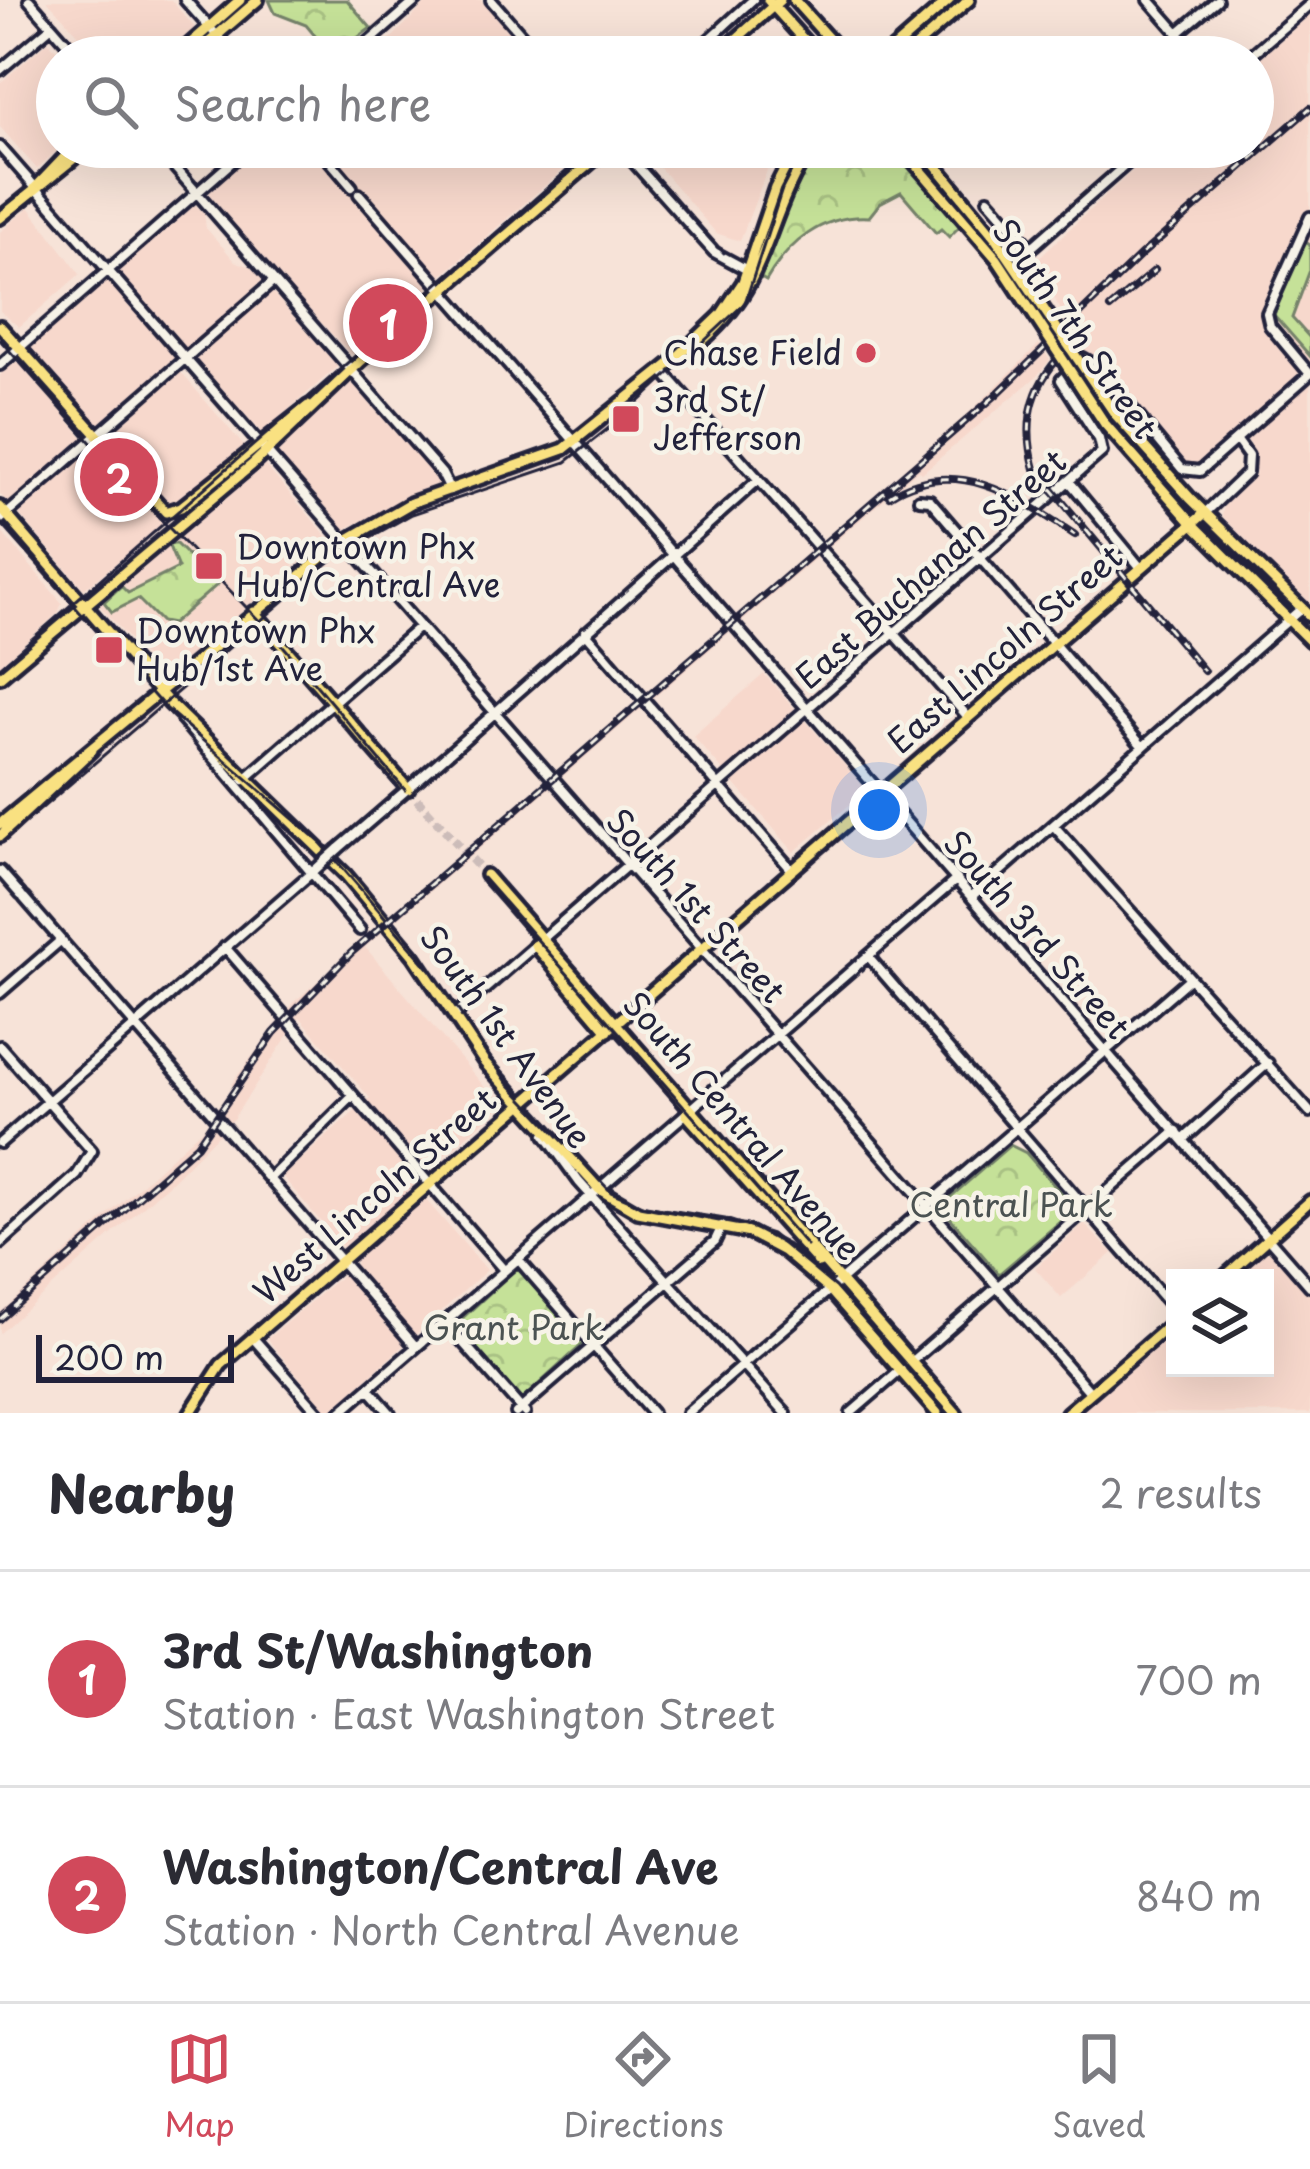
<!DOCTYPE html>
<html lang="en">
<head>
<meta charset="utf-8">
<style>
	:root { --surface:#fff; --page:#f7f7f7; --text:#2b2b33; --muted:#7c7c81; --line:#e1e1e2; --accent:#d1495b }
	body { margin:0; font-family:"Playpen Sans",sans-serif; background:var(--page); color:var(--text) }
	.controls { position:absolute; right:36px; bottom:36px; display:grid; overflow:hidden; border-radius:0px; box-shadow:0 12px 48px #0002 }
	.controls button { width:108px; height:108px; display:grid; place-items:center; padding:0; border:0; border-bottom:3px solid var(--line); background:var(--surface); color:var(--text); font:60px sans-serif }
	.scale { position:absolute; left:36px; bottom:30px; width:198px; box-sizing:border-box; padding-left:12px; border:6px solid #22223b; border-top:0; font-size:33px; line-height:42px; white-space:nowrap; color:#22223b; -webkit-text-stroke:9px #f7f3e8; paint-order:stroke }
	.you { position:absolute; left:879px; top:810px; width:42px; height:42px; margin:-30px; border:9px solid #fff; border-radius:50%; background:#1a73e8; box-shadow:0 0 0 18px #1a73e833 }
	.badge { display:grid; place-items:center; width:78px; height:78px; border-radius:50%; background:var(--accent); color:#fff; font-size:39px; font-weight:700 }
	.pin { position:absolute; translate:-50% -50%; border:6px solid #fff; box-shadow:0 3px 12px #0006 }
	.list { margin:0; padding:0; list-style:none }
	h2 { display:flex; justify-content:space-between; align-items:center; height:156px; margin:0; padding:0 48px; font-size:51px }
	h2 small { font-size:39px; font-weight:400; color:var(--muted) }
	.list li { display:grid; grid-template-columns:78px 1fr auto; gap:36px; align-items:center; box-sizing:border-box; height:216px; padding:0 48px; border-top:3px solid var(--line) }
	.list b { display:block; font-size:45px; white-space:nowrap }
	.list p { margin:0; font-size:39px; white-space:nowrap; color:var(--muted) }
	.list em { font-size:39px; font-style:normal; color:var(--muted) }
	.icon { flex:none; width:66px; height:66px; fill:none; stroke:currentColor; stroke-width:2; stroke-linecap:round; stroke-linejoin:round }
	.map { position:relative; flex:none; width:1310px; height:1413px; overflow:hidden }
	.search { position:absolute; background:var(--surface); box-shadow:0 12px 48px #0002; left:36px; right:36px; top:36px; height:132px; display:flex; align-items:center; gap:30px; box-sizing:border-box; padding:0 42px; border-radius:66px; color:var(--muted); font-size:45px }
	.sheet { height:588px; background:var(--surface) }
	nav { display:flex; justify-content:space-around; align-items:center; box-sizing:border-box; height:168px; border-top:3px solid var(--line); background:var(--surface); font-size:33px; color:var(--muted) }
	nav a { display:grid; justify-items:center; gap:6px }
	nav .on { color:var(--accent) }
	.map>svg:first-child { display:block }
	.built { fill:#f7d8cc }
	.grass { fill:#c5e198; stroke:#74826a; stroke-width:3 }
	.park { fill:url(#park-crowns); stroke:#74826a; stroke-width:3 }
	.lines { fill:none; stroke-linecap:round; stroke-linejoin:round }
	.major-tunnel { stroke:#ccbcb9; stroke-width:9; stroke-dasharray:9 4.5; stroke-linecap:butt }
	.minor-casing { stroke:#22223b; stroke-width:16 }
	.major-casing { stroke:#22223b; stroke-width:18 }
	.minor { stroke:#f7f3e8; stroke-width:8 }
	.major { stroke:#f9e181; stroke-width:9 }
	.tram { stroke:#22223b; stroke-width:3 }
	.rail-casing { stroke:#22223b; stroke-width:8 }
	.rail { stroke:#f7f3e8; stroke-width:3; stroke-dasharray:9; stroke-linecap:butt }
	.minor-bridge-casing { stroke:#22223b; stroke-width:16; stroke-linecap:butt }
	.major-bridge-casing { stroke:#22223b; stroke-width:18; stroke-linecap:butt }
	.minor-bridge { stroke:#f7f3e8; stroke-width:8 }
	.major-bridge { stroke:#f9e181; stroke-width:9 }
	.poi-dot { fill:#d1495b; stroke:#f7f3e8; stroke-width:4.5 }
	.labels { text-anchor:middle; stroke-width:9; stroke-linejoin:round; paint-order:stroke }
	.street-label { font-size:33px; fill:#22223b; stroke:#f7f3e8 }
	.poi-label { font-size:33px; fill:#22223b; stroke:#f7f3e8; text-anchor:start }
	.park-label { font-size:33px; fill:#4b5252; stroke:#f7f3e8 }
</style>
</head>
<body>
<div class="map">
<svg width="1310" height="1413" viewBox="0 0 1310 1413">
	<defs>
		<pattern id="park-crowns" width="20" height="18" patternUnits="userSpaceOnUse" patternTransform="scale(3)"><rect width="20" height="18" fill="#c5e198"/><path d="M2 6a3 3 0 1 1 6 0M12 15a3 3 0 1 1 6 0" fill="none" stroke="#a9c184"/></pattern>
	</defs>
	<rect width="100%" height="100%" fill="#f7e3d8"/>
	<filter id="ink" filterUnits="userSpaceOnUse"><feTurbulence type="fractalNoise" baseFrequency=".00833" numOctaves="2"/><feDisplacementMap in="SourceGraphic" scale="24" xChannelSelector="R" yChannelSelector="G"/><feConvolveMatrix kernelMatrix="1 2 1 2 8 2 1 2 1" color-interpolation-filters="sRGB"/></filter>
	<g filter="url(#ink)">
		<!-- built -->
		<path class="built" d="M47,0h124l24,28 -34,29h-62z
			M429,0h52l50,57h-158z
			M1310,15v591l-88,-90 2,-10 32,-32 -5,-29 -11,-13 -35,30 -22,4 -83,-104 -16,-10 -50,-90 124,-115h95v-83z
			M48,41l14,16h-5l4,90 -24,22 -37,-42v-44z
			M260,147h329l-238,208 -143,-156 2,-8z
			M642,147h134l-36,94 -24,-8z
			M195,205l9,8 2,15 29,33 19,7 10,14 -77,68 -70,-79z
			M29,207l51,67 -61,53 -19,-16v-79z
			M107,279l69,80 -79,68 -69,-81z
			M270,290l68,76 -76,67 -68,-75z
			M1039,344l11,16 -14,17 -114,96 -4,-3 -553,477 136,159 -89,78 75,86 -158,143 -62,-74 89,-76 -74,-87 88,-78 -70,-81 -67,102 -62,63 -171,151v-20l211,-192 24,-32 -4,-5 64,-83 676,-590z
			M9,361l9,1 66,76 -74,67 -10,-11v-118z
			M179,370l66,77 -76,61 -62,-72z
			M351,382l89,101 -97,47 -68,-78z
			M89,445l75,79 -80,65 -67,-77z
			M263,463l64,73 -162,144 -68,-77z
			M0,530l62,73 -4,10 -58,52z
			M764,674l103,116 -73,62 -101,-116z
			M1084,1224l29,29 -52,45 -26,-30z
			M1264,1252h8l38,43v118h-232l97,-84v39h90v-90h-31z"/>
		<!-- grass -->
		<path class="grass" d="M1304,241l6,4v25l-18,48 18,20v18l-36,-41z"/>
		<!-- park -->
		<path class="park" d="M269,0h78l24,28 -40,29 -18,-15 3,-5 -10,-12 -31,-12z
			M815,147h75l70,79 -11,11 -8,-8 -5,4 -35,-41 -21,11 -11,14c-47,-3 -81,26 -103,64l-5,-3 33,-96z
			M168,544h8l41,41 -45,39 -11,-2 -23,-23 -26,13 -8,-10 17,-16 7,7 50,-25z
			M1010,1145l16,8 49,56 -76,65 -59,-68z
			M517,1268l67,75 -63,57 -65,-76z"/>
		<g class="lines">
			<!-- major-tunnel -->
			<path class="major-tunnel" d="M408,789l78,86"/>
			<defs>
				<path id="minor" d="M29,0l50,57
					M185,0l51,57
					M491,0l50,57
					M1149,0l50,57
					M1178,33l39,-33
					M352,57l65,-57
					M690,57l63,-57
					M1249,57l61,-53
					M0,70l52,-44
					M0,147l1090,1245
					M157,147l285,327 8,16
					M318,147l34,40
					M620,147l94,105 37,20
					M359,194l951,1092
					M988,199l43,49 115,-101
					M0,365l249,-218
					M662,370l306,347
					M1069,481l72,87
					M919,499l11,1 213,247
					M1205,513l42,-40 1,-17 -10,-14
					M0,520l273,-238
					M585,632l206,237
					M182,720l178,210
					M244,780l175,-153
					M1054,826l256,286
					M338,849c141,-121 281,-245 420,-369
					M0,871l21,24
					M972,896l330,-288
					M24,898l392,449
					M225,947l279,323
					M868,956l307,355
					M0,993l60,-52
					M455,1015l647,-563 -3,-13 -38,-59 22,-22 14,8 85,103 18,2 110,-97 -40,-48 -3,-13 43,-96
					M0,1046l92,105 -15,24 -77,69
					M545,1135l34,47 207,231
					M1184,1139l84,-76
					M0,1143l316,-274
					M270,1178l83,-82
					M518,1259l134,154
					M445,1322l80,91
					M253,1338l66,75
					M913,1360l264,-229
					M369,1389l21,24
					M340,1413l617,-534
					M516,1413l199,-172 7,-15
					M687,1413l502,-434
					M851,1413l50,-43"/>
				<path id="major" d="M768,0l51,57
					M794,0l51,57
					M175,57l65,-57
					M192,57l66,-57
					M716,57l64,-57
					M884,57l65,-57
					M903,57l66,-57
					M35,188l39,-41
					M0,218l88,-71
					M0,326l166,186 15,-5 127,-101
					M696,346c78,-63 65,-125 116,-199
					M1115,414l75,84 120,118
					M1105,424l88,100 117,117
					M0,507l170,197 176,171 68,81 71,107 114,126 39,23 112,21 34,18 47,40 106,122
					M254,612l154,177
					M0,677l253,-213 108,-103 248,-214
					M0,824l335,-277 76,-44 153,-54 107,-86 50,-48 22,-33 32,-94 21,-41
					M0,836l92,-86
					M486,875l470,538
					M535,945l73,86
					M686,1114l133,149
					M1223,1278l87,-77
					M190,1413l31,-48 984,-852
					M1067,1413l108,-93"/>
			</defs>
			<!-- minor casing -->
			<use href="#minor" class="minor-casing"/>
			<!-- major casing -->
			<use href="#major" class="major-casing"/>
			<!-- minor -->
			<use href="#minor" class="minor"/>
			<!-- major -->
			<use href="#major" class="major"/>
			<!-- tram -->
			<path class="tram" d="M698,57l62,-57
				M895,57l65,-57
				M630,147l94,106
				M0,340l140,158 139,143 126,149
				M0,522l162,183 159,138 112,130 74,109 104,110 33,14 81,13 46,15 64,53 113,126
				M0,667l594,-520
				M0,844l335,-287 77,-43 154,-52 58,-46 121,-113 37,-114 22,-42
				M483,878l324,368"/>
			<defs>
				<path id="rail" d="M1110,308l45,-38
					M1071,345c-38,35 -50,74 -36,124l169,202
					M889,496c67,-42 129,1 186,39
					M0,1319l197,-174 77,-112 77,-80 645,-558 146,-141 168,-146"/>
			</defs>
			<!-- rail casing -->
			<use href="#rail" class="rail-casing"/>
			<!-- rail -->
			<use href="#rail" class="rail"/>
			<defs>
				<path id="minor-bridge" d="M316,869l22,-20"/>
				<path id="major-bridge" d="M901,147l96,112 108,165
					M921,147l74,90 120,177"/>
			</defs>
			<!-- minor-bridge casing -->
			<use href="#minor-bridge" class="minor-bridge-casing"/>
			<!-- major-bridge casing -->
			<use href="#major-bridge" class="major-bridge-casing"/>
			<!-- minor-bridge -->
			<use href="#minor-bridge" class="minor-bridge"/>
			<!-- major-bridge -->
			<use href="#major-bridge" class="major-bridge"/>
		</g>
	</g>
	<!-- markers -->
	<g class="poi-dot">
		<circle cx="866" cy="353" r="12"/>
		<rect x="611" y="404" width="30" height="30" rx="6"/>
		<rect x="194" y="551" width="30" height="30" rx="6"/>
		<rect x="94" y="635" width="30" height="30" rx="6"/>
	</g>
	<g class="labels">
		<!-- street labels -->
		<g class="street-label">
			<text transform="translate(1075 329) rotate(55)" y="12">South 7th Street</text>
			<text transform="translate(931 569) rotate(-41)" y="12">East Buchanan Street</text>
			<text transform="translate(1005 649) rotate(-41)" y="12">East Lincoln Street</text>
			<text transform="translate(696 906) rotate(48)" y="12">South 1st Street</text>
			<text transform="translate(1037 935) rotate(49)" y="12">South 3rd Street</text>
			<text transform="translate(506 1037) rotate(54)" y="12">South 1st Avenue</text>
			<text transform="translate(742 1126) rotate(49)" y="12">South Central Avenue</text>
			<text transform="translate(375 1196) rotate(-41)" y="12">West Lincoln Street</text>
		</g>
		<!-- poi labels -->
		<g class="poi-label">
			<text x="842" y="365" text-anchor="end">Chase Field</text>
			<text x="653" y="412">3rd St/<tspan x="653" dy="38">Jefferson</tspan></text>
			<text x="236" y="559">Downtown Phx<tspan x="236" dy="38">Hub/Central Ave</tspan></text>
			<text x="136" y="643">Downtown Phx<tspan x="136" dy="38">Hub/1st Ave</tspan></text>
		</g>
		<!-- park labels -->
		<g class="park-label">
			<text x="1011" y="1217">Central Park</text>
			<text x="514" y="1340">Grant Park</text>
		</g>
	</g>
</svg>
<div class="controls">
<button><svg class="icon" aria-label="layers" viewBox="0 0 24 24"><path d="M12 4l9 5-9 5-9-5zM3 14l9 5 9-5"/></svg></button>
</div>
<div class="scale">200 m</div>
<div class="you"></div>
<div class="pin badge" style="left:388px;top:323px">1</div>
<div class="pin badge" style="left:119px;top:477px">2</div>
<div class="search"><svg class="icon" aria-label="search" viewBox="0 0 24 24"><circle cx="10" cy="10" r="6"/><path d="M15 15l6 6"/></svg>Search here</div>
</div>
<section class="sheet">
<h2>Nearby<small>2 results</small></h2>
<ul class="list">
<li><span class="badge">1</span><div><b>3rd St/Washington</b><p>Station · East Washington Street</p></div><em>700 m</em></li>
<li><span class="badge">2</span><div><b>Washington/Central Ave</b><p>Station · North Central Avenue</p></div><em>840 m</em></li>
</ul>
</section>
<nav>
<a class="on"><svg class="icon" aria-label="map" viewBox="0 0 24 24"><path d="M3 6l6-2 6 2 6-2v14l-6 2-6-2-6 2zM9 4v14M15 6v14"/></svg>Map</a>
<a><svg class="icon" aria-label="directions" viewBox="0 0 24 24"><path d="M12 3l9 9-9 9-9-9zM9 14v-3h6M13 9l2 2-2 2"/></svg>Directions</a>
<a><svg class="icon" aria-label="saved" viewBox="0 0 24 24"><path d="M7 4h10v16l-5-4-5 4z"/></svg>Saved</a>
</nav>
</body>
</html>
